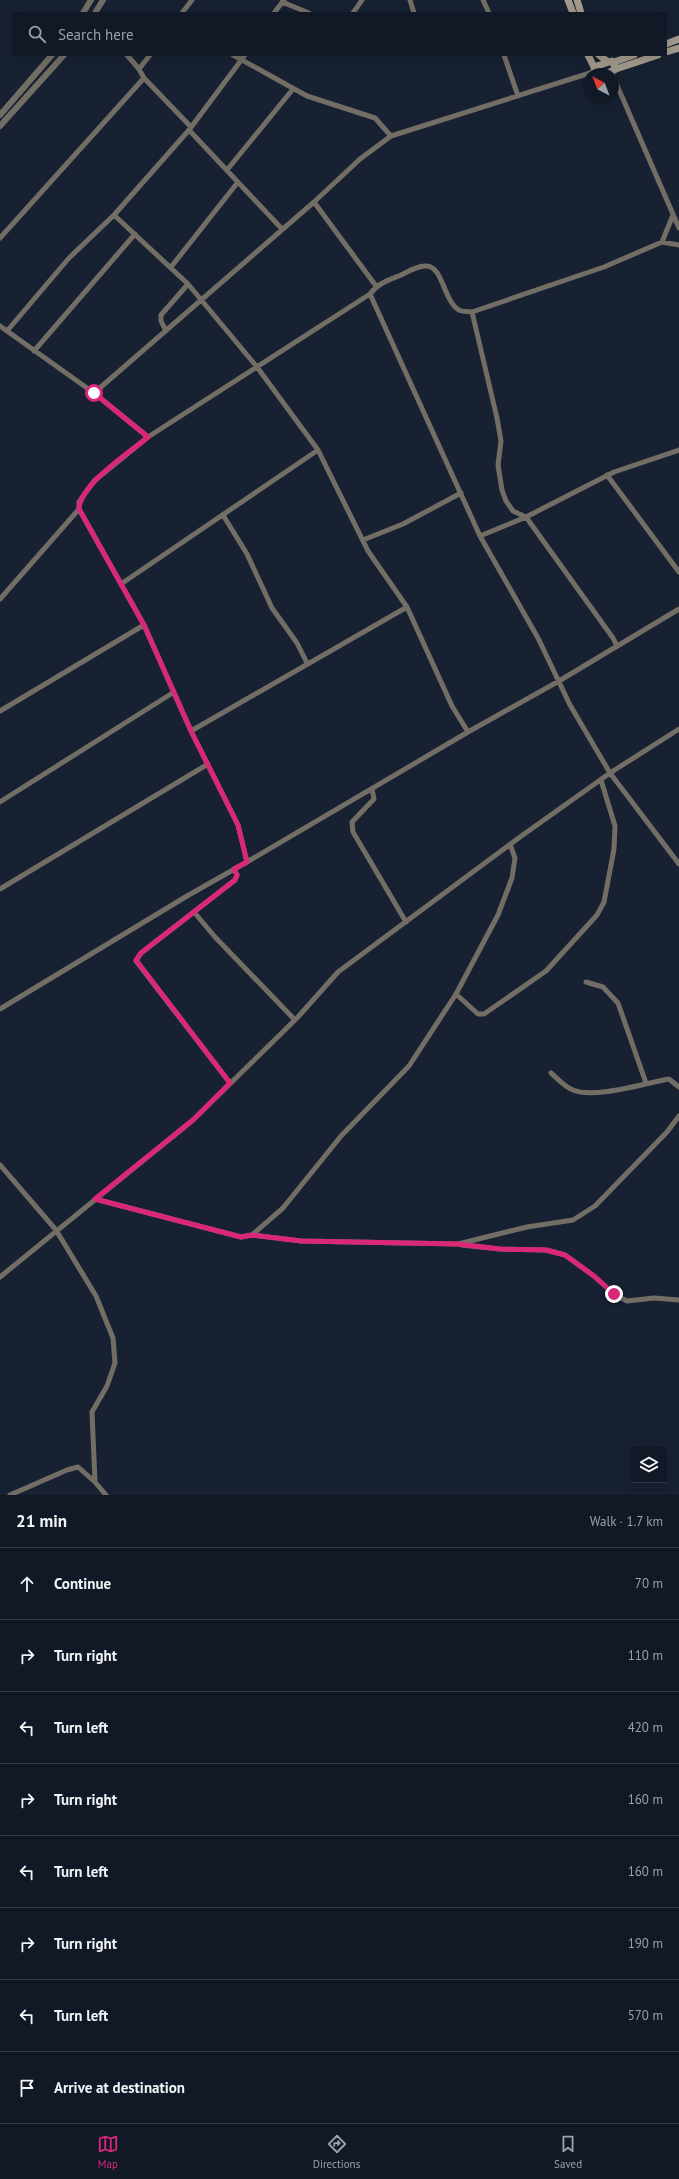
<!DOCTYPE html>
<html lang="en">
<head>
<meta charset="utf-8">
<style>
	:root { --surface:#111926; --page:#1a222e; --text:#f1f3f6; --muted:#9ca0a7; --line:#303843; --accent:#db2777 }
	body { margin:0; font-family:"PT Sans",sans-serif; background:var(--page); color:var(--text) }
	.controls { position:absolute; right:12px; bottom:12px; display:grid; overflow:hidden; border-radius:0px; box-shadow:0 4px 16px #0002 }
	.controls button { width:36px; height:36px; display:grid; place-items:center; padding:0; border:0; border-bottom:1px solid var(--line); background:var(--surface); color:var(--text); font:20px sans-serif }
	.compass { position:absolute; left:583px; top:68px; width:36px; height:36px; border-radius:50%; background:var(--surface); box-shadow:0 4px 16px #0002; rotate:318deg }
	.stop { position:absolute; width:12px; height:12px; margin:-9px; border:3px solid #db2777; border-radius:50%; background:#fff }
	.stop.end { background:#db2777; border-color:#fff; box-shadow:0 1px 4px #0008 }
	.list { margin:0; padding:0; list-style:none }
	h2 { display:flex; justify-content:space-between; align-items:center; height:52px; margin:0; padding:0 16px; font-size:17px }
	h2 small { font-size:13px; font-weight:400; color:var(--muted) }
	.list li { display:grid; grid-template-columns:26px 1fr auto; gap:12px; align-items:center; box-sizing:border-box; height:72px; padding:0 16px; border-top:1px solid var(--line) }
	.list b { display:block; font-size:15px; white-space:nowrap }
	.list em { font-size:13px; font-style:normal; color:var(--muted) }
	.icon { flex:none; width:22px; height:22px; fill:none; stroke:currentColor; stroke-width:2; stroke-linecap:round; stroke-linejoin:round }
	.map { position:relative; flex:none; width:679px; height:1495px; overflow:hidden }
	.search { position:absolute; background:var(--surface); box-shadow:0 4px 16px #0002; left:12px; right:12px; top:12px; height:44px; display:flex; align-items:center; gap:10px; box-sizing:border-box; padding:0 14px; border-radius:0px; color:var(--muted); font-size:15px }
	.sheet { height:628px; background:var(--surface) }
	nav { display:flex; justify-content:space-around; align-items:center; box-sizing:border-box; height:56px; border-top:1px solid var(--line); background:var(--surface); font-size:11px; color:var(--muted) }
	nav a { display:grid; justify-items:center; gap:2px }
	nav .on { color:var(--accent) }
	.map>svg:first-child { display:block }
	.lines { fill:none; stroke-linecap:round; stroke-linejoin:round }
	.minor { stroke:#736e65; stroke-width:5 }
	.tertiary { stroke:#736e65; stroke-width:6 }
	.secondary { stroke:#a29a8b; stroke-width:7 }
	.route { stroke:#db2777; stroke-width:5 }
</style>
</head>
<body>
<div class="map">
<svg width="679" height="1495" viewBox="0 0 679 1495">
	<rect width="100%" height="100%" fill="#172132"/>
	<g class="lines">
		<!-- minor -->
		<path class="minor" d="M410,0l4,13
			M483,0l6,13
			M282,2l27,11
			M182,13l10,-13
			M274,13l10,-13
			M353,13l9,-13
			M127,55l12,14 5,9 47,49
			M233,55l74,41 68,22 16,18
			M504,55l14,41
			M139,69l11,-14
			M613,76l66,152
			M189,130l93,99
			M227,170l66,-81
			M314,202l62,84
			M114,215l74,69 69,83 61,83 50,101 39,56 45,99 16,26 91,-51 120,-72
			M0,238l144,-160
			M662,242l11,-27
			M171,267l67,-85
			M370,294l110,242 58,102 32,67 40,68 69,91
			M472,312l25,106 4,23 -3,24 4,25 4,11 7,10 13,6 88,-45 65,-22
			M0,326l94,67 54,44
			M7,331l62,-73 45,-43 75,-85 56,-75
			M166,331l-5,-10v-6l27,-31
			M34,351l101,-117
			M94,393l220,-191 46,-43 31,-23 202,-64
			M607,475l72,97
			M223,515l24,39 25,54 25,35 10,20
			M480,536l46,-19 87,121 4,8
			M363,540l40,-16 58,-31
			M121,584l197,-134
			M0,599l79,-90
			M0,711l144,-86
			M191,731l216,-124
			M372,789l2,10 -22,23 1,10 53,90
			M0,802l174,-110
			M247,862l221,-130
			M0,889l208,-125
			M194,912l21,25 80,83
			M586,982l17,5 15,16 28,80
			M456,994l22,20h6l62,-43 51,-56 7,-13 10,-53 1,-23 -14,-46
			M0,1009l187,-113 60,-34 -9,-37 -47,-94 -47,-106 -65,-116v-7l15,-21 54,-44 222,-143c8,-11 19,-14 31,-19 8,-4 18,-10 26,-9 16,1 17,36 32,44 3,2 9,1 13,2l132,-45 58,-25 17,3
			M551,1073c7,6 14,14 22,17 21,9 73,-7 96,-11l10,8
			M230,1083l-94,-122 5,-8 94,-73 2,-5 -3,-6
			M0,1165l56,65 40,66 17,42 2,25 -8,23 -15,26 3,70 11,13
			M95,1199l146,38 11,-2 31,-27 58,-72 68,-70 47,-72 42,-79 14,-37 3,-20 -5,-14
			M252,1235l49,6 157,3 69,-17 46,-7 22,-14 72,-74 12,-16
			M461,1245l39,4 46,1 19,5 29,21 20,18 13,7 27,-3 25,2
			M0,1277l193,-157 105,-103 40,-45 182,-135 90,-64 69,-44
			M10,1495l57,-25 11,-3 17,15"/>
		<!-- tertiary -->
		<path class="tertiary" d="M83,13l8,-13
			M95,13l8,-13
			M0,115l52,-60
			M0,126l64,-71"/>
		<!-- secondary -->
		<path class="secondary" d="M568,0l5,13
			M577,0l4,13
			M666,44l13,-5
			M666,52l13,-4
			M588,55l6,12
			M599,55l9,7
			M614,62l20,-7
			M616,69l42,-14
			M595,74l-1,-7 18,-6 4,8 -10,5"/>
	</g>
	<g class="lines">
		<!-- route -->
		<path class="route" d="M94,393l54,44c-19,16 -68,47 -69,72l65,116 47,106 47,94 9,37 -13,7 3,6 -2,5 -94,73 -5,7 94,123 -37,37 -98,79 146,38 11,-2 49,6 157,3 42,5 46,1 19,5 29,21 20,18"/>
	</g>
</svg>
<div class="controls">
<button><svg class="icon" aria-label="layers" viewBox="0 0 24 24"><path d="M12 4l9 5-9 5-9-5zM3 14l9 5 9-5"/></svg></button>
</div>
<svg class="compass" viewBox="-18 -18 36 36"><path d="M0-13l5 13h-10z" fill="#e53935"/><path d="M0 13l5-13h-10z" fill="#9ca0a7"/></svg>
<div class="stop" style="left:94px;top:393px"></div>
<div class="stop end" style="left:614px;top:1294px"></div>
<div class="search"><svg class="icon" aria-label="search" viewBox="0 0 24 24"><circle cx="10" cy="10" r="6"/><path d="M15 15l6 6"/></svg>Search here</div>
</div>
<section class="sheet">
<h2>21 min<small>Walk · 1.7 km</small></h2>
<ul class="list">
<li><svg class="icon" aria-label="ahead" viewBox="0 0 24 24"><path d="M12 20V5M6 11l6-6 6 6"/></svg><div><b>Continue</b></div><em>70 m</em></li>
<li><svg class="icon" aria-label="right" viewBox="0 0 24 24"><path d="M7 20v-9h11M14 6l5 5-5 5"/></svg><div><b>Turn right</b></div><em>110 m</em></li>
<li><svg class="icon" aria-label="left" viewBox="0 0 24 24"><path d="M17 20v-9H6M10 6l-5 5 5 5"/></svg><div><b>Turn left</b></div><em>420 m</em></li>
<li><svg class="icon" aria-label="right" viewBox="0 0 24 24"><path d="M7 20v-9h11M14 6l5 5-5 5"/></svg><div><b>Turn right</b></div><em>160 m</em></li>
<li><svg class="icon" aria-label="left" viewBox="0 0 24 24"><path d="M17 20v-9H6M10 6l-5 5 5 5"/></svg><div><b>Turn left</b></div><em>160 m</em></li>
<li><svg class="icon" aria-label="right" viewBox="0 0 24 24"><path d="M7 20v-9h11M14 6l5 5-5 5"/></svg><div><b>Turn right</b></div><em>190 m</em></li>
<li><svg class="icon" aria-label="left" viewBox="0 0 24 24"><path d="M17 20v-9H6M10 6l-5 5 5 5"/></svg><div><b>Turn left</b></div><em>570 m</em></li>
<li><svg class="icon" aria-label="arrive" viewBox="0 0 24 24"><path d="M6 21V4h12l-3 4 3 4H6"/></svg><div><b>Arrive at destination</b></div></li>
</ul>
</section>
<nav>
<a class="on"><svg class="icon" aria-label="map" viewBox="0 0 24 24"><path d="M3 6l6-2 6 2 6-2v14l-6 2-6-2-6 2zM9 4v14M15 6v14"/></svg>Map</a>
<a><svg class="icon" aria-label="directions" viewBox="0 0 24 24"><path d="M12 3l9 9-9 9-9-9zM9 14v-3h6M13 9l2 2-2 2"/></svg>Directions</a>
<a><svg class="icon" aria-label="saved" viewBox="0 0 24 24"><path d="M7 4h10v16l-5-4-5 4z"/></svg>Saved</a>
</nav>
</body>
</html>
